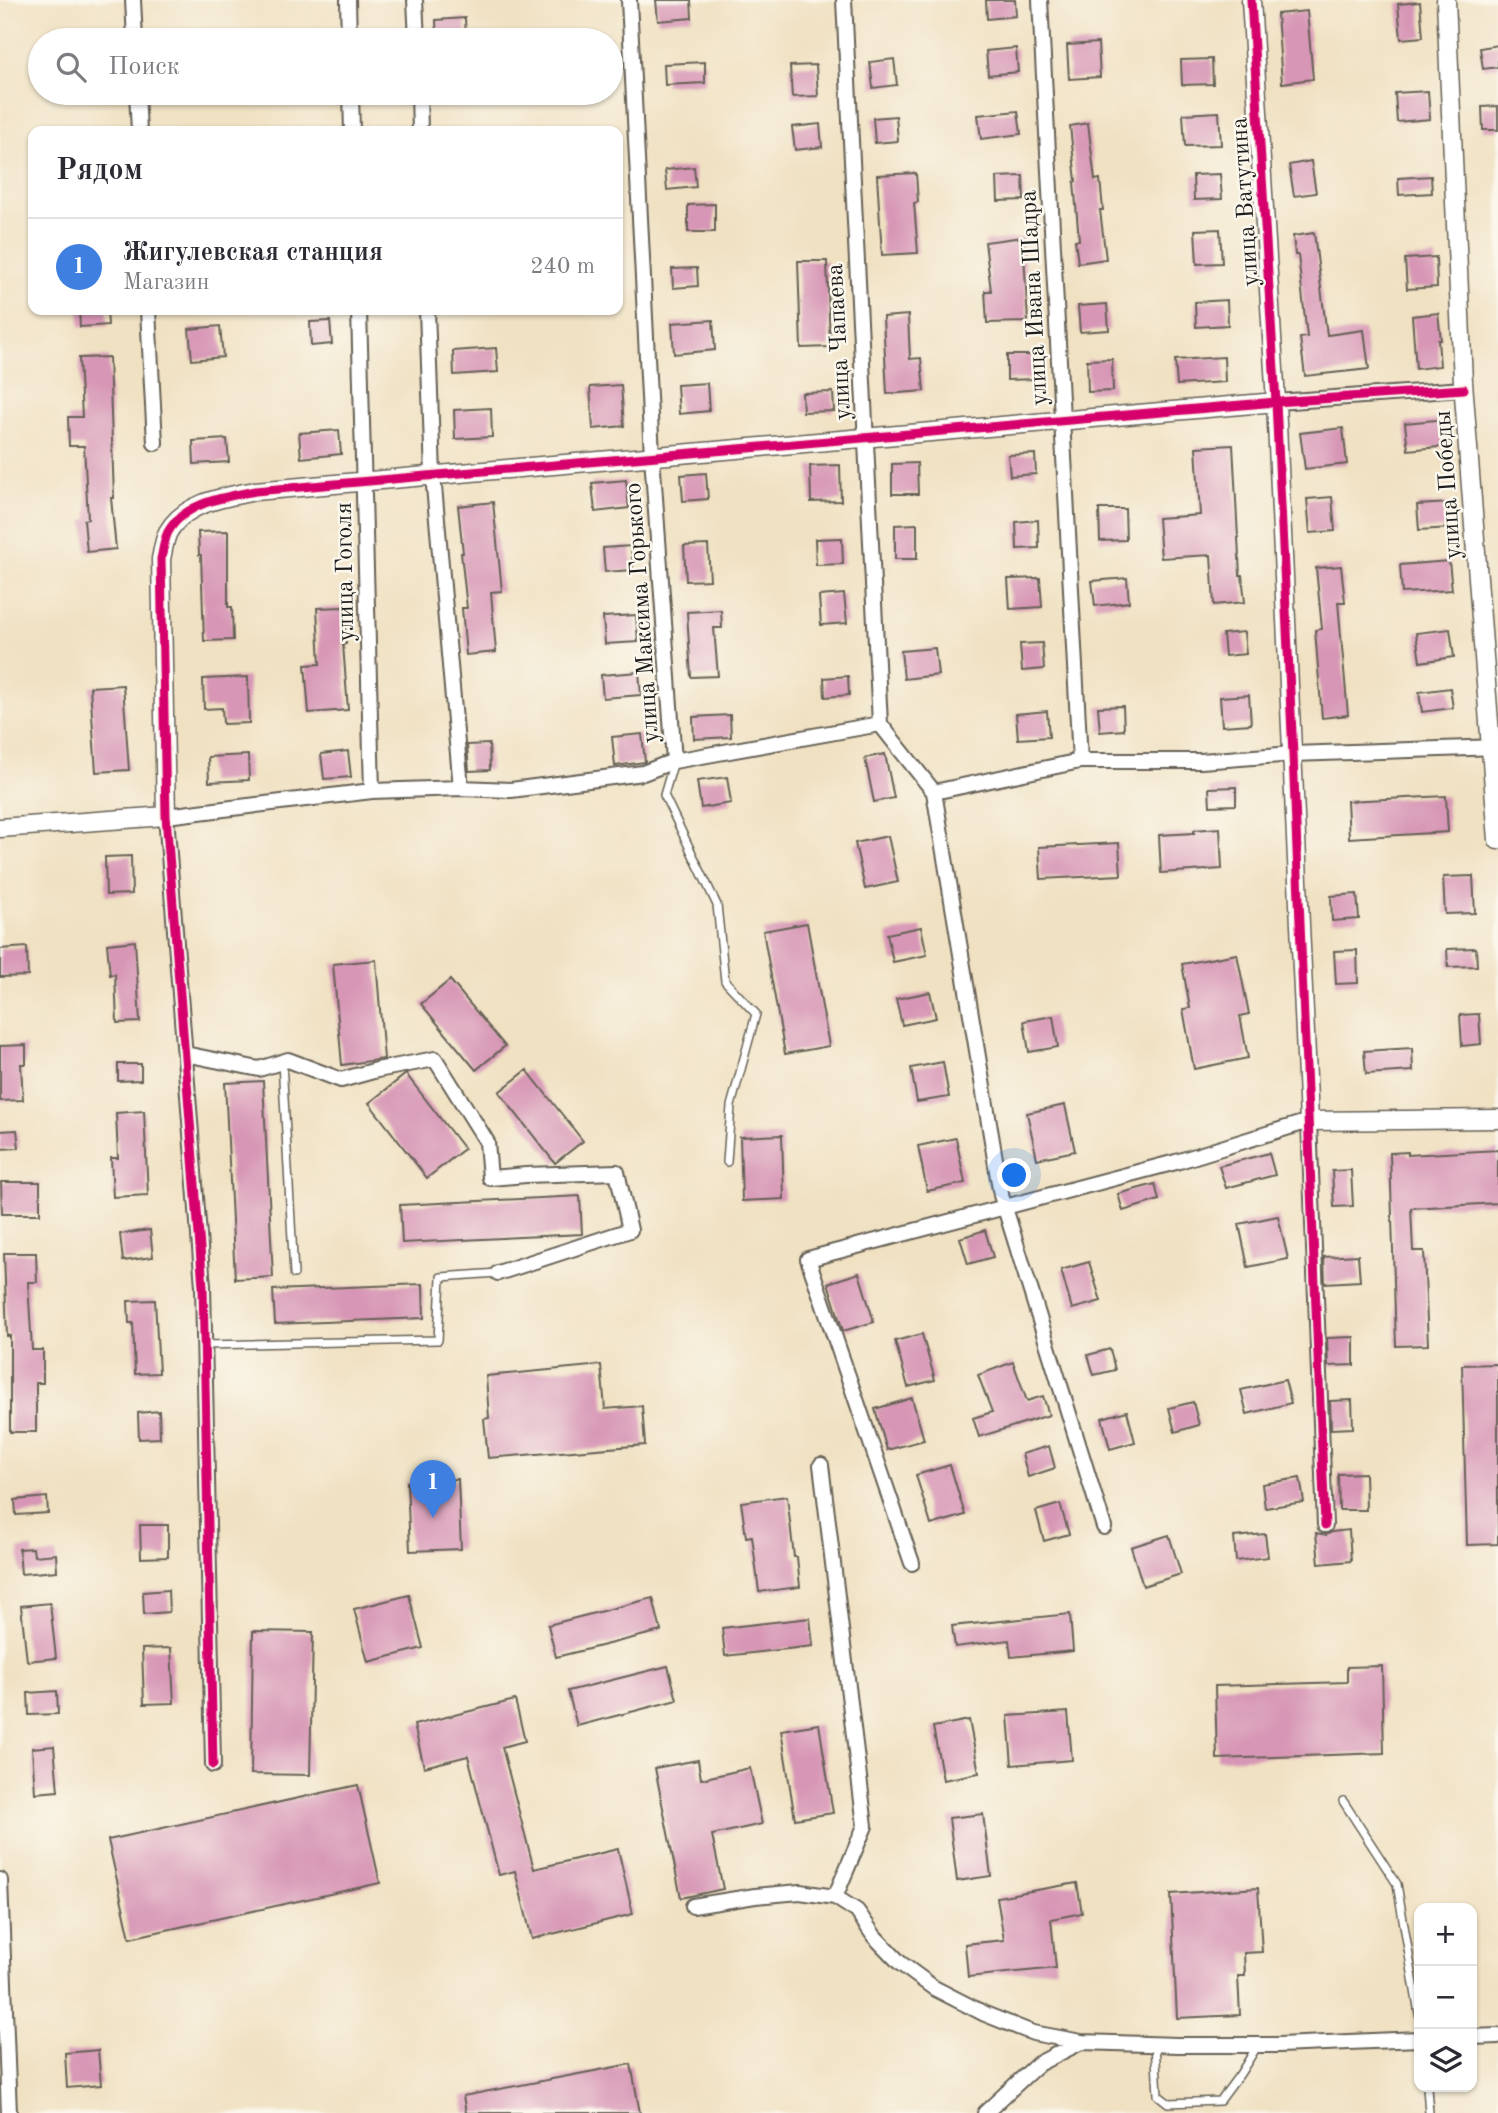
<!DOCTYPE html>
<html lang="ru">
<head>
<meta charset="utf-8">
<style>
	:root { --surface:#fff; --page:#f2f2f3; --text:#2b2b33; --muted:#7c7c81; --line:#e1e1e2; --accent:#0b8043 }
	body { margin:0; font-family:"Old Standard TT",serif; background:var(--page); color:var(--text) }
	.controls { position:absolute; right:21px; bottom:21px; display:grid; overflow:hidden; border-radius:14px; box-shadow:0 2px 5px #0004 }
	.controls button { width:63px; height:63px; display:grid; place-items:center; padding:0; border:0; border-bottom:2px solid var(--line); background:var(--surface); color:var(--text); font:35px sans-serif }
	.you { position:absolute; left:1015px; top:1176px; width:24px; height:24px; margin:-18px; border:5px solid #fff; border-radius:50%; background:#1a73e8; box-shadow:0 0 0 10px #1a73e833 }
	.badge { display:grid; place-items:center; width:46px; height:46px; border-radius:50%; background:var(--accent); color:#fff; font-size:23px; font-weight:700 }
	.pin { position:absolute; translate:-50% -58px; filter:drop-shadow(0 2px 4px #0008) }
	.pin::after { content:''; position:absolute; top:37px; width:24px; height:21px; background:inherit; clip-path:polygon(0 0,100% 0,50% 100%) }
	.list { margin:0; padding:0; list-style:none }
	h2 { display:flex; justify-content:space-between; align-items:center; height:91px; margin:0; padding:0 28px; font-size:30px }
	h2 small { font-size:23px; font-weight:400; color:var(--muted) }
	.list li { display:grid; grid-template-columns:46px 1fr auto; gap:21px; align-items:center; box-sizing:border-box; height:98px; padding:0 28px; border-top:2px solid var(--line) }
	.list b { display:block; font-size:26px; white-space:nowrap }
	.list p { margin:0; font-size:23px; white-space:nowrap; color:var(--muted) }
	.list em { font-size:23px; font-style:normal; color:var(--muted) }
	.icon { flex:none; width:38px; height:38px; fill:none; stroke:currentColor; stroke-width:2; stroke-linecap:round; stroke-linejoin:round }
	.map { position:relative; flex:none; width:1498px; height:2113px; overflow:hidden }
	.search { position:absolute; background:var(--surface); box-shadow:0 2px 5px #0004; left:28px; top:28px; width:595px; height:77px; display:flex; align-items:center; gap:18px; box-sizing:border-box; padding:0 24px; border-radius:38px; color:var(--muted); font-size:26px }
	.panel { position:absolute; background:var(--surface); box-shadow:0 2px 5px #0004; left:28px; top:126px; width:595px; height:189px; border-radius:14px }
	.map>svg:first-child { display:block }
	.building { fill:#d796b5 }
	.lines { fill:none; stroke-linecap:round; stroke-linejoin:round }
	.service-casing { stroke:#666156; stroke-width:10 }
	.minor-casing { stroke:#666156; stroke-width:18 }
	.tertiary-casing { stroke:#666156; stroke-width:21 }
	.service { stroke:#fff; stroke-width:7 }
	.minor { stroke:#fff; stroke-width:14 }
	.tertiary { stroke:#fff; stroke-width:18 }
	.cycleway-casing { stroke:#fbf7ec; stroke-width:13 }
	.cycleway { stroke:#d6006c; stroke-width:9 }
	.labels { text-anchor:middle; stroke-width:5; stroke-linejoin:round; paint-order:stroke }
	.street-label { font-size:24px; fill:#1c1c1c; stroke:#fbf7ec }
</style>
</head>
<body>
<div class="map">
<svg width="1498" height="2113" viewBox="0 0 1498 2113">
	<rect width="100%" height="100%" fill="#fbf7ec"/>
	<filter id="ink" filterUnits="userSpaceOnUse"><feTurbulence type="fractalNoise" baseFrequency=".0143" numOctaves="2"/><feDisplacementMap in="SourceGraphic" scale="14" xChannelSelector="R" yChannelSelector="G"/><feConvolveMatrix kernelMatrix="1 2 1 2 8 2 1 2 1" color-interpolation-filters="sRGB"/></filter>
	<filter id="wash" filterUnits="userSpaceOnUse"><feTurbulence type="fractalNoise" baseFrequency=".00686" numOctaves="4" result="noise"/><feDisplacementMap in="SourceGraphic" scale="28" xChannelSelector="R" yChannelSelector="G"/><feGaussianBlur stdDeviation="1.57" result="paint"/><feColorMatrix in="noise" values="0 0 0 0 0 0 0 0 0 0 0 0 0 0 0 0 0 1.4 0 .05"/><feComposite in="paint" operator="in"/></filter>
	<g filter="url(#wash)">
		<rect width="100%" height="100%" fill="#f0e1c2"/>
		<g id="blocks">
			<!-- building -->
			<path class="building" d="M656,0h35l1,18 -34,3z
				M986,0h29l1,16 -29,3z
				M1420,2l3,35 -22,2 -3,-35z
				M1307,11l6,68 -31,4 -5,-69z
				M465,18l1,22h-29l-1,-20z
				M1098,43l2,34 -31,2 -2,-34z
				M1498,45v22l-15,2 -3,-21z
				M1016,48l2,24 -30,3 -2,-24z
				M894,59l3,26 -24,3 -3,-26z
				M1212,59l1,25 -31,1 -1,-25z
				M705,62v21l-40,2 -1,-21z
				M816,65l2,31 -26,1 -2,-31z
				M1428,91l2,28 -33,3 -2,-29z
				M1498,106v24h-15l-1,-23z
				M1018,111l3,23 -40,5 -3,-24z
				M1219,112l2,33 -36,1 -2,-32z
				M896,116l2,25 -23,2 -2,-25z
				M1088,123l7,57 5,-1 3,31h-3l6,49 -28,4 -3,-23h4l-5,-58 2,-1 -6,-55z
				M820,124l2,23 -27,3 -3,-23z
				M1311,161l5,32 -22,3 -5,-31z
				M694,167l2,20 -29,3 -2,-20z
				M916,173l2,29 -4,1 4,50 -36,2 -5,-80z
				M1220,174l2,25 -28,1 -1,-25z
				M1023,176l1,24 -26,1 -1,-24z
				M1431,176l1,17 -33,2 -1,-17z
				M715,204v28h-27v-27z
				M1220,229l2,34 -25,1 -2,-34z
				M1314,233l13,102 37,-5 5,39 -64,7 -5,-38 7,-1 -9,-82h-3l-2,-19z
				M1023,237l5,85 -41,1 -2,-32h6l-6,-49z
				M1436,257l1,30 -30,2 -2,-30z
				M798,261h29l3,86 -29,1z
				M697,268l1,18 -25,2 -1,-19z
				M1227,300l1,25 -32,2 -1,-25z
				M1107,304l2,26 -29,2 -2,-26z
				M79,310h28l1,15 -28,2z
				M1438,313l3,27h-3l2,26 -24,3 -4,-53z
				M908,315l2,44 11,-1 3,33 -37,3 -4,-77z
				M713,320l2,30 -41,4 -2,-31z
				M330,321l2,23 -21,2 -1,-24z
				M220,326l3,31 -31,3 -3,-31z
				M496,348l2,24 -44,3 -1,-24z
				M1007,355h27v24l-27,1z
				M109,357l5,141h-3l5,51 -29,3 -3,-32 4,-1 -4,-73h-15l-1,-29h14l-3,-59z
				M1224,357l1,25 -48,3 -2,-25z
				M1112,359l1,32 -25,1 -1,-32z
				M707,383l2,28 -30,3 -2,-29z
				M621,385l3,41 -31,3 -3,-42z
				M833,392l1,19 -31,1 -1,-19z
				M491,408l1,29 -37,2 -1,-29z
				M1446,419l2,27 -40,4 -3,-27z
				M1343,428l4,36 -42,5 -5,-36z
				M339,430l2,24 -40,4 -2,-25z
				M227,439l2,23 -35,2 -1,-23z
				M1233,445l7,130h2l3,27 -31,3 -3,-50 -50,3 -3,-40 42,-3 -4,-68z
				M1035,454l1,20 -26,2 -2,-21z
				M917,463l1,31h-26v-30z
				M840,465l1,36 -30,1 -1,-36z
				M706,473l2,26 -25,2 -2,-26z
				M626,480l3,28 -34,4 -3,-29z
				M1332,497l3,34 -25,2 -3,-34z
				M493,502l9,89 -11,1 5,60 -30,3 -4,-47h5l-6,-55h2l-5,-47z
				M1450,503l2,25 -33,2 -2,-25z
				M1099,509h26l1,31 -26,1z
				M1038,520l1,28 -22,1 -1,-27z
				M917,524v35h-22v-34z
				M228,531v76h4l1,33 -29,1 -3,-86h-2l-1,-23z
				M842,538l1,26 -27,1 -1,-26z
				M708,545l2,35 -24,1 -2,-35z
				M631,546l2,24 -28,2 -2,-24z
				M1449,561l3,29 -50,3 -2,-28z
				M1341,566l4,36h-7l10,113 -26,3 -7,-88 7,-1 -6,-61z
				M1040,578l2,29 -32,2 -2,-30z
				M1127,578l2,24 -34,4 -3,-25z
				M844,594l3,29 -26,2 -2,-29z
				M344,607l2,37h-3l5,66 -39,3 -4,-48 15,-1 -3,-56z
				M721,610l1,18h-8l4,48 -27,1 -4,-65z
				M636,615l2,27 -33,2 -2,-27z
				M1450,629l4,28 -34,5 -4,-29z
				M1244,632l2,22 -21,2 -2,-22z
				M1042,643l2,26 -22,2 -2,-27z
				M935,648l3,27 -34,4 -3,-28z
				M639,672l2,23 -38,3 -2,-23z
				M848,676l1,19 -24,2 -1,-19z
				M248,677l1,46 -26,1 -1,-16 -18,1 -1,-30z
				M123,685l6,85 -33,2 -6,-85z
				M1450,688l3,20 -31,4 -3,-20z
				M1249,695l2,29 -29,2 -2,-29z
				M1123,706l1,24 -24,2 -2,-25z
				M1047,711l2,26 -31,2 -2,-25z
				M730,715l1,22 -37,2 -1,-22z
				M642,734l3,28 -30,4 -3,-29z
				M489,744l1,26 -21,1 -2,-26z
				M348,751l3,26 -27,2 -3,-25z
				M885,754l9,44 -20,4 -9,-44z
				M248,755l1,25 -40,2 -1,-25z
				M727,777l4,26 -30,5 -4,-27z
				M1236,787v18l-26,1 -1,-18z
				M1446,796l2,36 -99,6 -2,-37z
				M1220,828l2,41 -61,4 -2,-38 35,-2v-3z
				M888,836l10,46 -33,7 -10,-46z
				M1119,843l2,32 -80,4 -2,-32z
				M131,856l1,38 -26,1 -1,-38z
				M1473,876l2,37 -30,1 -2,-37z
				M1357,894l2,25 -27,2 -1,-25z
				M807,923l22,123 -44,8 -22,-123z
				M921,927l6,28 -34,7 -6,-28z
				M135,941l5,81 -23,1 -2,-49 -5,1 -3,-31z
				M27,947l1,29 -28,1v-28z
				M1476,948l1,18 -29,1 -1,-18z
				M1357,950l1,33 -22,1 -2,-33z
				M1237,954l12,60 -9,2 8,42 -54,11 -11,-60 7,-1 -8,-44z
				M376,960l8,99 -42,6 -9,-101z
				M450,980l55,66 -29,24 -55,-66z
				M930,992l6,26 -34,7 -6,-26z
				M1479,1014l2,30 -19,2 -2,-31z
				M1053,1016l5,31 -29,5 -5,-31z
				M26,1045v19h-5l2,36 -23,1v-55z
				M1412,1048l1,23 -47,3 -2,-23z
				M943,1062l6,35 -32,5 -6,-34z
				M118,1064h23v16l-23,1z
				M527,1070l56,71 -28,22 -56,-71z
				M406,1074l58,75 -37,29 -58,-75z
				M263,1081l10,196 -38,2 -10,-196z
				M1065,1105l10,46 -38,8 -10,-46z
				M144,1111l4,84 -35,2 -2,-39h7l-2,-45z
				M17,1130l2,18 -19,1v-18z
				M782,1135l2,64 -42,2 -2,-64z
				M956,1138l9,45 -38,8 -9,-45z
				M1498,1150v53l-87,5 2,43h11l4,94 -32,1 -6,-193 18,-1v3z
				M1269,1153l6,22 -49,13 -7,-22z
				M1351,1170l2,36 -19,1 -2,-36z
				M1,1182h39v32h-38z
				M1155,1184l4,16 -36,11 -5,-17z
				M580,1196l2,38 -180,9 -2,-38z
				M1278,1216l10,43 -40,8 -9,-43z
				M150,1230l3,27 -30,4 -3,-27z
				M985,1230l8,27 -25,7 -8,-26z
				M4,1253h32l1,29h-9l4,68h11v33h-7v49h-26v-96h-3z
				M1358,1255l2,26 -35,2 -1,-26z
				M1089,1262l12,39 -29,8 -11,-39z
				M859,1273l15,49 -31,9 -15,-48z
				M423,1284l1,34 -149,6 -2,-34z
				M155,1300l4,73 -24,1 -2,-51h-4l-1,-22z
				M922,1334l13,46 -27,7 -13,-46z
				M1354,1337v28l-26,1 -1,-28z
				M1110,1349l5,21 -21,5 -6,-20z
				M1013,1362l14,39 16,-5 6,19 -70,22 -6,-19 19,-6 -14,-37z
				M1498,1364v180l-31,1 -5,-180z
				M601,1365l4,44 37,-3 3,39 -157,13 -4,-39 5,-1 -3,-42z
				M1285,1380l6,23 -44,11 -6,-24z
				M912,1398l12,42 -37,10 -12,-41z
				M1352,1400l1,28 -22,1 -1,-28z
				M1193,1402l6,23 -24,7 -6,-24z
				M159,1411l1,27 -21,1 -1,-26z
				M1127,1411l8,31 -25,7 -8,-31z
				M1049,1446l6,22 -27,9 -6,-23z
				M950,1465l15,50 -34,10 -15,-50z
				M1365,1473l1,37h-27l-1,-36z
				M1300,1478l4,24 -39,6 -3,-24z
				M458,1479l3,70 -51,2 -3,-69z
				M787,1496l7,61h3l3,30 -41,5 -7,-56 -6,1 -5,-35z
				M47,1497l1,16 -32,2 -1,-15z
				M1060,1504l9,30 -25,7 -8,-30z
				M140,1525h28v32l-27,1z
				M1349,1530l2,31 -32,3 -3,-31 10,2 6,-3z
				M1265,1534l3,23 -32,4 -2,-24z
				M1169,1535l12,39 -38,12 -12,-39z
				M33,1548l1,8 22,-2 1,17 -36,3 -2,-25z
				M168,1590l1,22 -25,2 -1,-22z
				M409,1595l14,53 -55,14 -14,-53z
				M653,1598l8,33 -105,26 -8,-32z
				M50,1603l6,55 -29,3 -6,-55z
				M1070,1614l3,37 -62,6 -2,-17 -54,7 -3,-21z
				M810,1618l3,28 -88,10 -3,-28z
				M253,1631l60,1 -3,143 -59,-1z
				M171,1648l3,55 -30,1 -2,-55z
				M668,1666l9,34 -100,26 -9,-35z
				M1382,1666l2,87 -167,6 -2,-73 132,-4v-15z
				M57,1691l1,23 -29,1 -1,-22z
				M515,1700l10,41 -23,6 32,122 84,-20 15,65 -101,25 -17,-68 -16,4 -31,-119 -44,11 -10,-42z
				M1068,1712l4,48 -60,5 -4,-49z
				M969,1720l10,53 -36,7 -10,-53z
				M819,1724l14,89 -38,6 -14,-89z
				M54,1746l4,45 -23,2 -3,-45z
				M698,1760l3,19 49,-11 12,56 -50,11 11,54 -42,9 -26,-130z
				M358,1785l22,98 -250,55 -22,-98z
				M983,1814l8,62 -34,5 -8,-63z
				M1077,1883l5,30 -31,6 5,49 -88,9 -3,-33 39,-4 -7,-43z
				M1258,1888l4,64 -18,1 1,23h-7l2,39 -63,3 -6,-124z
				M98,2050l3,35 -34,3 -2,-35z
				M631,2064l9,49h-174l-3,-17z"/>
		</g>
	</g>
	<g filter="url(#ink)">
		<use href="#blocks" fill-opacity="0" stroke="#666156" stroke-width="2"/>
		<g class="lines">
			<defs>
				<path id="service" d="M674,761l-10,34 53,110 8,76 31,33 -25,92 -4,56
					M282,1062l12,212
					M204,1345l234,-5 3,-63 57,-4
					M1343,1801l54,83 22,130
					M1155,2044l3,51 10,8 52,-2 20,-27 18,-29
					M1427,2087l2,26"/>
				<path id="minor" d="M133,0l2,40
					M348,0l1,40
					M415,0l2,40
					M629,0l23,456 22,305
					M844,0l36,724
					M1040,0l40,761
					M137,93l2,38
					M351,93l1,38
					M419,93l1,38
					M148,310l7,133
					M359,310l13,481
					M427,310l6,165 28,313
					M1276,402l188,-13
					M880,724l54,68 146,-31h121l92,-7 205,-7
					M934,792l67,403 103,332
					M185,1054l74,15 29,-9 53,20 36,-10 58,-11 52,83 3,36 36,-3 91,-3 13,58 -132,43
					M821,1465l44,361 -30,71
					M912,1563l-104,-304 368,-97 133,-41 16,404
					M213,1765l-10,-479 -37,-470 206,-25 89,-3 50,2 132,-17 31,-12 206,-37
					M0,1880l9,233
					M693,1906l62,-10 45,-4 35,5 22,14 17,25 26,27 34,25 51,26 48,19 48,9
					M1472,2037l26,-1
					M985,2113l53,-49 43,-22 97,3h101l140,-6"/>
				<path id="tertiary" d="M1251,0l25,402 33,719 189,-2
					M1446,0l17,382 35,458
					M0,828l166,-12 -5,-257c2,-8 3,-19 7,-27 17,-30 57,-35 87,-41l1021,-89"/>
			</defs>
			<!-- service casing -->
			<use href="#service" class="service-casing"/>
			<!-- minor casing -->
			<use href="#minor" class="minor-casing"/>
			<!-- tertiary casing -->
			<use href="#tertiary" class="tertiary-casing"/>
			<!-- service -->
			<use href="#service" class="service"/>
			<!-- minor -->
			<use href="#minor" class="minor"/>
			<!-- tertiary -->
			<use href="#tertiary" class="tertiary"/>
			<defs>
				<path id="cycleway" d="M1251,0l25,402 17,352 32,771
					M213,1765l-10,-479 -37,-470 -5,-257c2,-8 3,-19 7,-27 17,-30 57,-35 87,-41l1021,-89 188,-13"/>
			</defs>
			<!-- cycleway casing -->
			<use href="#cycleway" class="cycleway-casing"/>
			<!-- cycleway -->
			<use href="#cycleway" class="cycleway"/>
		</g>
	</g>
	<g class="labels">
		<!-- street labels -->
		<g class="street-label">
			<text transform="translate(1244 202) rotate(-94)" y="8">улица Ватутина</text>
			<text transform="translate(1033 298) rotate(-93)" y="8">улица Ивана Шадра</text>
			<text transform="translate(838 342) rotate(-93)" y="8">улица Чапаева</text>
			<text transform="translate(1447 485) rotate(-94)" y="8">улица Победы</text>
			<text transform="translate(344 572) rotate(-91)" y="8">улица Гоголя</text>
			<text transform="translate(641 613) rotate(-94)" y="8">улица Максима Горького</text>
		</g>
	</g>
</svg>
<div class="controls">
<button>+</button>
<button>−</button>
<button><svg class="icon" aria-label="layers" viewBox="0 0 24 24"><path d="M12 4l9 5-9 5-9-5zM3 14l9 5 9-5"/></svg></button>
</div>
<div class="you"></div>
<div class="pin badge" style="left:433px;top:1518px;background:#3f7fe0">1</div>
<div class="search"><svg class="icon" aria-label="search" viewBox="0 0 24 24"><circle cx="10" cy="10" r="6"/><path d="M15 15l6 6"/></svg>Поиск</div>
<section class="panel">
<h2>Рядом<small></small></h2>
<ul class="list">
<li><span class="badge" style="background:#3f7fe0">1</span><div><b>Жигулевская станция</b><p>Магазин</p></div><em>240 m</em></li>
</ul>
</section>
</div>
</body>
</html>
